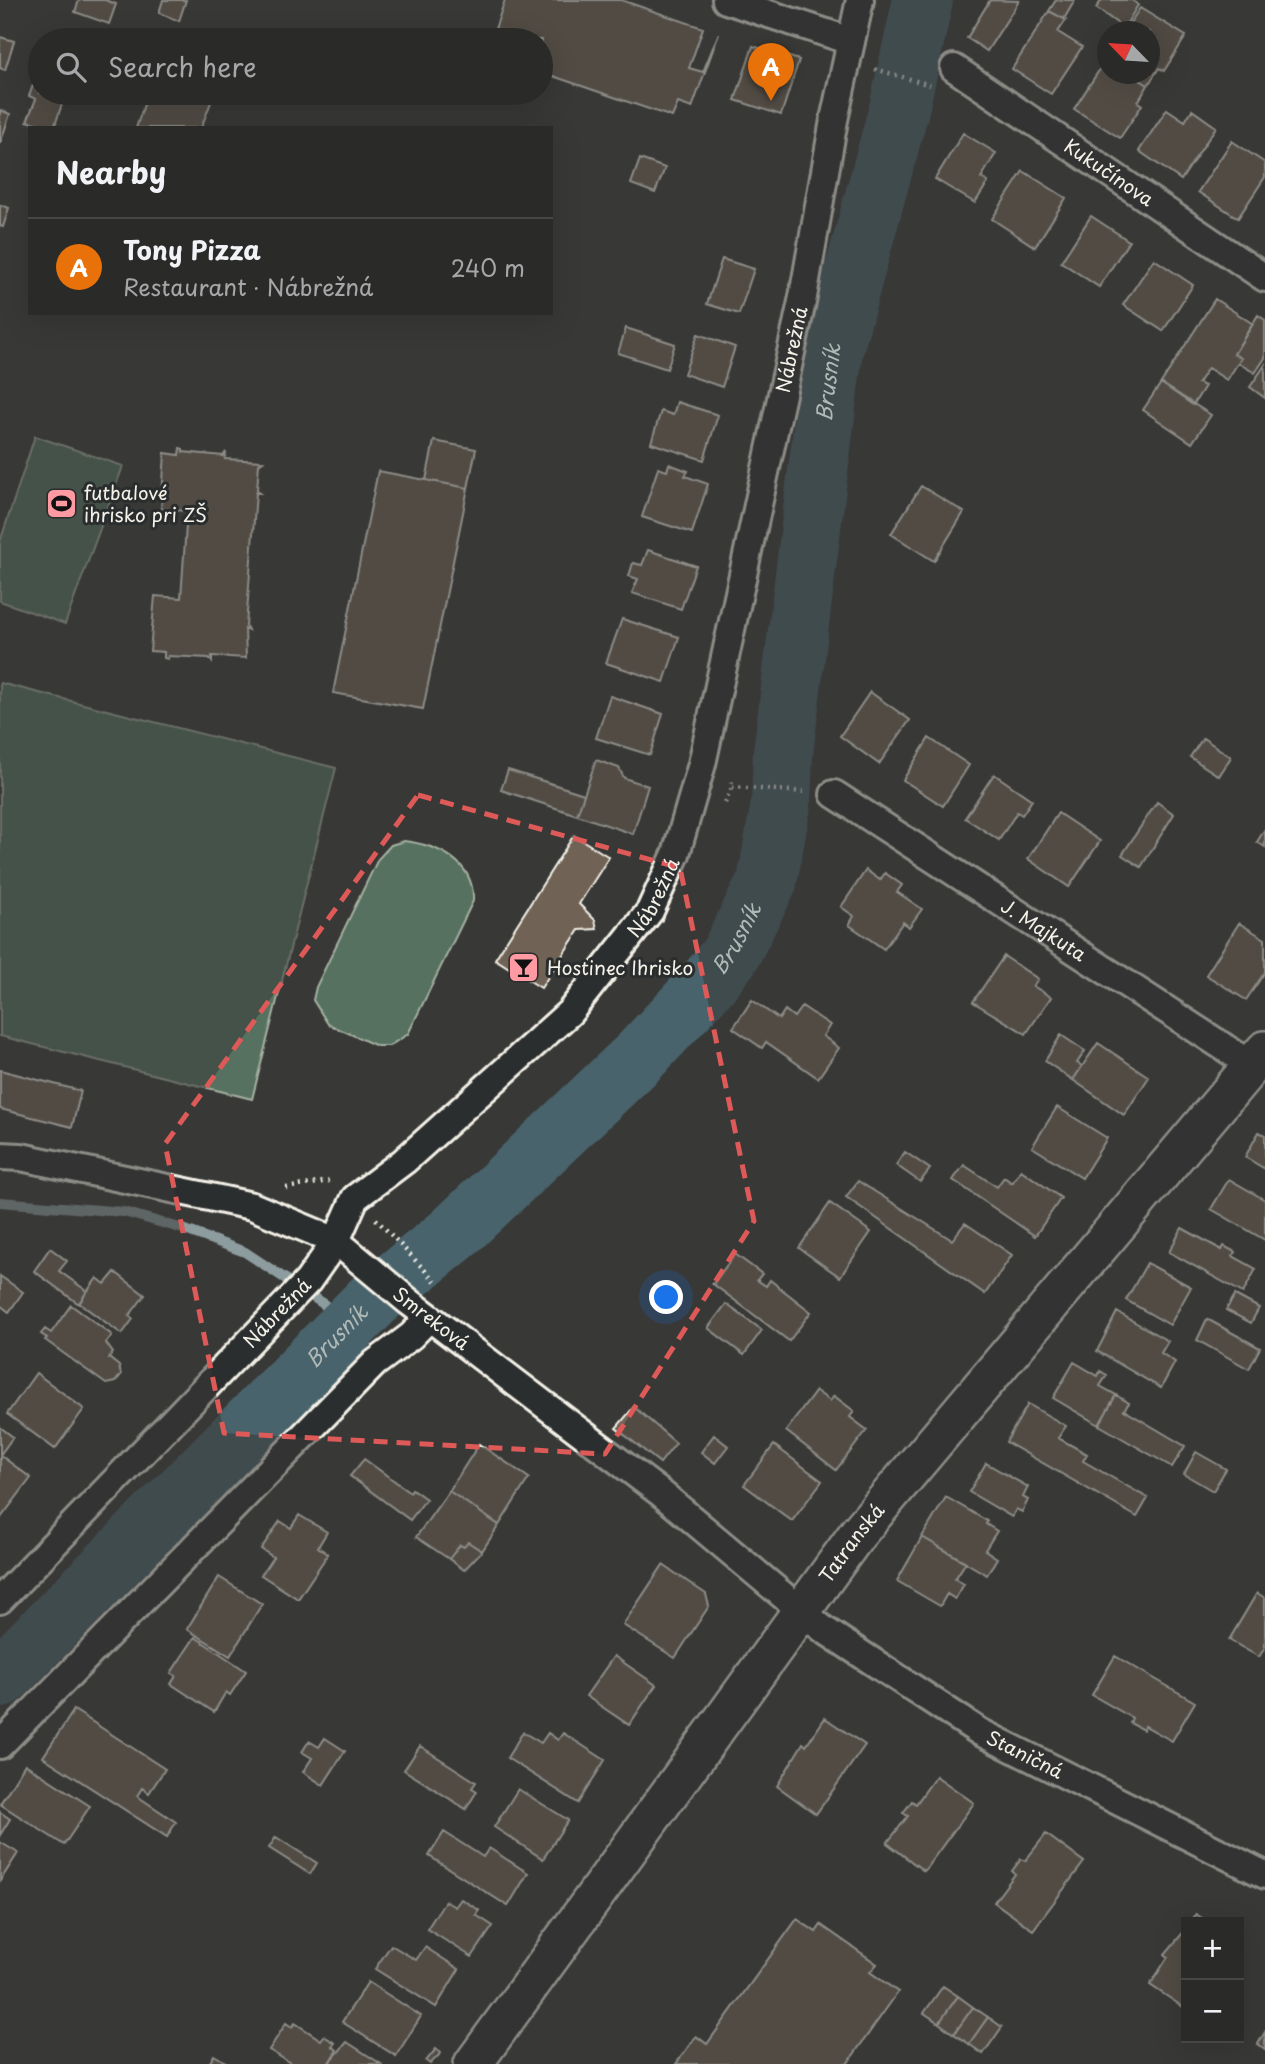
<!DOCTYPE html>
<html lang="en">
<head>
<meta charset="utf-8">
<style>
	:root { --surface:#2a2a28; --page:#363634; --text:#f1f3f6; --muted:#a5a7a8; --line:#464645; --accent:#db2777 }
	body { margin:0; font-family:"Playpen Sans",sans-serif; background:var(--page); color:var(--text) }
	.controls { position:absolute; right:21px; bottom:21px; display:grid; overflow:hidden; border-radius:0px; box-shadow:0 7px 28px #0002 }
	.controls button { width:63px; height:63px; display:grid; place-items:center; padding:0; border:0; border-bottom:2px solid var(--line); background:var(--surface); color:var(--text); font:35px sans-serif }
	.compass { position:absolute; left:1097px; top:21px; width:63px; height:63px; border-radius:50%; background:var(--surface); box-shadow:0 7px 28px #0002; rotate:295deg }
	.you { position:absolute; left:667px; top:1298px; width:24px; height:24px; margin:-18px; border:5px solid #fff; border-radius:50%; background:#1a73e8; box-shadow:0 0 0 10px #1a73e833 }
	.badge { display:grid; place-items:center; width:46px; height:46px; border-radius:50%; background:var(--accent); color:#fff; font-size:23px; font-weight:700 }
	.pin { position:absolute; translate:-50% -58px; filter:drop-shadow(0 2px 4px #0008) }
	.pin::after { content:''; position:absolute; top:37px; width:24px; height:21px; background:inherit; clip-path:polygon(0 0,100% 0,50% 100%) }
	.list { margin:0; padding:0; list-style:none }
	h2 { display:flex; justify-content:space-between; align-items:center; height:91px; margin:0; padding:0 28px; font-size:30px }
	h2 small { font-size:23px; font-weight:400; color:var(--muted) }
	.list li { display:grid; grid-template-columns:46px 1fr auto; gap:21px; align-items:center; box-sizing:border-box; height:98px; padding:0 28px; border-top:2px solid var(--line) }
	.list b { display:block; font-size:26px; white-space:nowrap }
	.list p { margin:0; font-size:23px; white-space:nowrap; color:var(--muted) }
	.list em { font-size:23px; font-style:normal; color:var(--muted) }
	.icon { flex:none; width:38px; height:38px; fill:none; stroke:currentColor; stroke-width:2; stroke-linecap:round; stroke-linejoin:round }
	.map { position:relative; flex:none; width:1265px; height:2064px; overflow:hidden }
	.search { position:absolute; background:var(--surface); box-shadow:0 7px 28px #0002; left:28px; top:28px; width:525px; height:77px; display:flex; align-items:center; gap:18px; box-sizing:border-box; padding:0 24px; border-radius:38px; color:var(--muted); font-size:26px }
	.panel { position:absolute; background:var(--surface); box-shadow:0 7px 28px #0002; left:28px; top:126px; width:525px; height:189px; border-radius:0px }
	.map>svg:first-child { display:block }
	.green { fill:#57715e; stroke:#a6b1a3; stroke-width:2 }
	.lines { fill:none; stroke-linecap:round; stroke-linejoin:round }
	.stream { stroke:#8d9c9e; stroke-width:10 }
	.river { stroke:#48646c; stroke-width:60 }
	.building { fill:#6f6456; stroke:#f4f1e8; stroke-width:2 }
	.street-casing { stroke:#f4f1e8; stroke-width:32 }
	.secondary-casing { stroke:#f4f1e8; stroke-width:42 }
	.path { stroke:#f4f1e8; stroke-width:4.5; stroke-dasharray:2 5; stroke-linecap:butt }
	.street { stroke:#2a2d2e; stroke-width:26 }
	.secondary { stroke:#2a2d2e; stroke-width:37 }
	.marked { fill:none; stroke:#de5a58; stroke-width:5; stroke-dasharray:14 9; stroke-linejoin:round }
	.labels { text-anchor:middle; stroke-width:6; stroke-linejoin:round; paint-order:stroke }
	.street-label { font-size:19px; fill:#f4f1e8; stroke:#2a2d2e }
	.poi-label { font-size:19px; fill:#f4f1e8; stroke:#2a2d2e; text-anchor:start }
	.water-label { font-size:21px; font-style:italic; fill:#afb9b6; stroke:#2a2d2e }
</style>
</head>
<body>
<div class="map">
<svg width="1265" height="2064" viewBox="0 0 1265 2064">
	<rect width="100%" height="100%" fill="#383836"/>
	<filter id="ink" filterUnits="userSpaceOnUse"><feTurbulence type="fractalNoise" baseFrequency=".0143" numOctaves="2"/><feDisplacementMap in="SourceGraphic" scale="14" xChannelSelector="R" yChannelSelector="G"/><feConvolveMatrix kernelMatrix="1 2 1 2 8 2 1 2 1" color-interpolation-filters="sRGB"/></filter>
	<g filter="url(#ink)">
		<!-- green -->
		<path class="green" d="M35,436l88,30 -58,158 -65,-23v-59z
			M0,683l336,85 -84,331 -252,-63z
			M404,841c34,4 71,21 69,60l-65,133 -19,12h-12l-49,-22 -15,-24 3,-13 62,-128 13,-14z"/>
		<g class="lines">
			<!-- stream -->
			<path class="stream" d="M0,1202l124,10 56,16 65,24 80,53 15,29"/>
			<!-- river -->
			<path class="river" id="s1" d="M0,1678l379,-384 73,-59 188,-179 68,-73 22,-28 37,-73 14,-78 2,-51 50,-403 66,-241 24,-109"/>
		</g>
		<!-- building -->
		<path class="building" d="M79,0h26l11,4 -7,20 -34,-12z
			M163,0h23l-7,21 -20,-8z
			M505,0h116l82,28 -14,40 14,4 16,-39 -27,75 -14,-5 -6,14 -131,-45v-32h-37l2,-7 -11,-4z
			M990,0l29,1 -32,50 -20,-13z
			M1056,0h19l-11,19 -15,-8z
			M1102,0h30l6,5 -14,23 -28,-20z
			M1140,8l46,28 -22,35 -5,-3 -11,17 -17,-11h19v-42h-26z
			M1049,11l17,9 -8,12 24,15 -31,47 -39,-25z
			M0,37l14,4 -9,29 -5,-2z
			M753,46l46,14 -18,55 -46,-15z
			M1107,58l1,16h23l17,11 -10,17 4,3 -22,33 -46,-29z
			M34,83l6,3v7l25,2 -11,33 -27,-7 9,-22 -7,-3z
			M148,93h58l7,4 -12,31h-65z
			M1167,109l18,12 7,-11 24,17 -35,53 -42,-29z
			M0,110l10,4 -10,30z
			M963,133l33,20 -15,25 7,4 -13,21 -40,-24z
			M1232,141l33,22v14l-27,41 -40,-26z
			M640,159l25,9 -10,25 -24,-9z
			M1023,171l43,27 -31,49 -43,-28z
			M0,205l9,3 -6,19 -3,-1z
			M1091,216l38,25 -30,46 -38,-25z
			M722,259l32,10 -15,45 -32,-10z
			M1154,259l39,26 -30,46 -40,-26z
			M1215,299l38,25 -19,30 7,4 -14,22 -19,-12 -10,15 7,3 -12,19 -32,-22z
			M1258,315l7,5v38l-10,15 -17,-10 3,-5 -7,-4z
			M626,328l49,16 -8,25 -49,-16z
			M698,334l37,13 -13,40 -38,-13z
			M1265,365v33l-15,-11z
			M1161,383l50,32 -19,28 -49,-33z
			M677,402l41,13 -14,45 -53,-17 10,-32 12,4z
			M434,441l42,8 -8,39 -42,-8z
			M180,448l3,1v3l40,4 3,-4 -1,7 38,2 -4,3 -2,26 3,3h-4l-10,133 2,4 -3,-1 1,29 -34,-2v6l-3,-4 -41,-2v3l-4,-1v-6l-14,-1 5,-55 26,2 6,-87 -26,-2 4,-56 14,2z
			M669,464l19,7 -3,5 23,8 -16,49 -50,-16 16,-49 9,3z
			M378,471l90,17 -45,221 -90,-16z
			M921,486l43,26 -30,49 -43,-27z
			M648,550l48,16 -15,43 -49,-16 6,-14 -9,-3 4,-13 9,2z
			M622,619l57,18 -15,45 -58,-19z
			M870,692l40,28 -31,44 -39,-28z
			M610,696l53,18 -13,41 -54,-17z
			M929,738l40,27 -26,41 -40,-26z
			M1203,738l28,19 -12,19 -29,-19z
			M596,760l23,8 5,10 24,8 -15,48 -56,-19z
			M508,770l76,24 -7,21 -76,-25z
			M994,774l38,26 -10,15 -5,-3 -18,28 -34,-22z
			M1157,802l17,12 -33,53 -19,-12z
			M1058,813l42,28 -31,46 -41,-28z
			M1265,829v18l-8,-5z
			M574,835l35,22 -30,47 16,16 2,9 -18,1 -38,58 -46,-29z
			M866,870l14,10 5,-7 17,12 -5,7 25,17 -13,18 -6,-5 -19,27 -35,-24 5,-9 -13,-9z
			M1239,923l26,16v33l-19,28 -40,-25z
			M1004,956l34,23 -5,7 18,11 -25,37 -53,-32z
			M752,1000l27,19 6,-9 9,7 8,-11 28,19 -7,11 16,12 -21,30 -52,-36 -4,6 -29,-20z
			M1061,1035l24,16 -8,12 5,3 -9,14 -28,-19z
			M1098,1043l51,34 -25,38 -51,-35z
			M0,1070l81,21 -9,36 -72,-18z
			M1057,1107l50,31 -25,40 -50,-31z
			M1259,1132l6,3v34l-20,-12z
			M905,1152l25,17 -10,13 -24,-17z
			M964,1165l33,22 7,-10 8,6 9,-13 40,28 -26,38 -82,-56z
			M1229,1179l36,21v40l-54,-31z
			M858,1181l94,59 13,-17 47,32 -27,39 -139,-97z
			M830,1203l41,29 -31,45 -41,-29z
			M1182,1228l40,22 2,-4 11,6 -2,4 23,13 -13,24 -74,-41z
			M50,1248l17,13 -8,10 28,20 -8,13 -45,-33z
			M735,1254l27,20 -5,6 9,6 4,-6 41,32 -22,29 -76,-57z
			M1147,1263l44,24 -21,38 -44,-25z
			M115,1272l30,23 -16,21 4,3 -11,15 -43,-31 18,-25 8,6z
			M0,1276l23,16 -14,20 -9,-7z
			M1235,1295l24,13 -8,15 -25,-13z
			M726,1304l36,26 -18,25 -36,-27z
			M71,1305l41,30 -6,8 7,10 -4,5 10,8 2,9 -6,7 -9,2 -61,-44 2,-2 -6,-4 4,-5 6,4z
			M1117,1312l51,29 -7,12 14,9 -14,26 -64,-37z
			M1207,1319l53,29 -11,21 -52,-29z
			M1074,1362l24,14 2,-5 7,4 -7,11 16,9 -17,30 -46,-27z
			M36,1373l48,36 -29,40 -48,-35z
			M816,1391l14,10 4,-5 20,15 -4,6 17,13 -31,40 -50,-39z
			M1116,1395l13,8 -5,7 61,36 -13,21 -73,-42z
			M1028,1404l38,22 -8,12 29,16 -4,7 65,37 -11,19 -131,-75z
			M634,1407l42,36 -16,20 -44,-35z
			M0,1427l13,10 -13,18 31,23 -31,41z
			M714,1435l14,11 -13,17 -14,-11z
			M479,1444l50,34 -30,47 -50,-34z
			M774,1445l48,36 -30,40 -48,-36z
			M1196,1452l30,17 -13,22 -29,-17z
			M364,1459l46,33 2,-3 14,10 -16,21 -60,-44z
			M986,1463l42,24 -5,10 5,3 -6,12 -6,-3 -4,8 -43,-25z
			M449,1491l50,34 -17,26 -14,-9 -4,5 -4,-2 -11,14 -33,-22z
			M946,1497l41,24 -1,3 11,7 -12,19 12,8 -10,17 -65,-38z
			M299,1515l28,17 -9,15 10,7 -30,45 -37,-24 12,-18 -12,-8 19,-28 11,7z
			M922,1537l44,25 -11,17 9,5 -9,15 -8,-5 -7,12 -43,-25z
			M468,1542l14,9 -18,19 -15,-11 11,-14 4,2z
			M663,1565l43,29 3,12 -34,52 -52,-33z
			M219,1577l43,27 -32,52 -43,-27z
			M1257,1593l8,5v49l-6,10 -30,-17z
			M195,1637l51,34 -16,24 -4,-3 -12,20 -43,-28 5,-8 -5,-3z
			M614,1656l42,29 -27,40 -43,-29z
			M1115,1656l80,46 -23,39 -27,-15 -2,4 -13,-7 2,-5 -40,-23z
			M74,1710l91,59 -16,24 -7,-5 -5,8 39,26 -9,15 -124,-80z
			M825,1718l40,27 -49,69 -39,-28 26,-43 3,3z
			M523,1732l18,11 7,-10 10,7 5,-7 42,27 -27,43 -71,-45z
			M325,1738l20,13 -22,34 -20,-13 9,-14 -10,-6 7,-11 10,6z
			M420,1746l56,36 -4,6 5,3 -11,18 -62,-39z
			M25,1764l65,42 -26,39 -64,-41z
			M936,1776l38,27 -50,68 -37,-28 21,-27 -5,-3 9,-12 4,3z
			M518,1789l50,31 -25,39 -49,-32z
			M0,1812l10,7 -10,16z
			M444,1832l39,25 6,-9 39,25 -20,33 -79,-50z
			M1046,1834l38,28 -51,68 -39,-28 21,-28 -3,-3 9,-12 4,2z
			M276,1837l41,26 -7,11 -41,-26z
			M0,1842l18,11 -18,28z
			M461,1899l18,11 -3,5 17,11 -21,31 -45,-28 18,-28 10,6z
			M1196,1914l12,8h-17z
			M797,1919l19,13 5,-7 56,39 -7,8 28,20 -51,72h-171l20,-28 11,8z
			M1186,1929v80l-36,-24 18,-28 -3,-3z
			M391,1945l25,15 9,-13 34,22 -23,38 -61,-38z
			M368,1982l53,34 -25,40 -54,-34z
			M943,1986l15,10 -19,27 -15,-10z
			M958,1996l15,11 -19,27 -15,-11z
			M973,2007l15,10 -19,27 -15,-10z
			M988,2017l14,10 -19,27 -14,-10z
			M286,2023l6,4 3,-4 26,17 3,-4 11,7 -3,3 5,4 -9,14h-36l-23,-14z
			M1265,2032v17l-7,-5z
			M347,2042l34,22h-53z
			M436,2049l5,4 -11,11 -4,-3z
			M214,2055l15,9h-20z"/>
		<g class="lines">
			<defs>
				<g id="street">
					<path d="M726,0l125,41"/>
					<path id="s2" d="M954,68l311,210"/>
					<path id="s3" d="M834,794l419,272"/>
					<path id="s4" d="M0,1156l21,1 231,49 84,35 72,60 254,193 161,135 157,103 285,143"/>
					<path id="s5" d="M0,1600l308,-319 28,-40 19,-43 49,-37 166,-149 80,-101 26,-57 26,-90 101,-467 31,-177 26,-120"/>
					<path d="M0,1745l375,-382 36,-27 18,-18"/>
				</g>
				<g id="secondary">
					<path id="s6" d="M473,2064l385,-531 407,-483"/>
				</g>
			</defs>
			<!-- street casing -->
			<use href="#street" class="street-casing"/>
			<!-- secondary casing -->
			<use href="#secondary" class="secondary-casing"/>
			<!-- path -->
			<path class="path" d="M875,69l55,16
				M732,787l74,5
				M725,803l7,-16 -1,-9
				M286,1188l43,-7
				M376,1219l59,62"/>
			<!-- street -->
			<use href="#street" class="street"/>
			<!-- secondary -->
			<use href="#secondary" class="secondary"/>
		</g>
	</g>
	<!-- marked area -->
	<path d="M0 0H1265V2064H0ZM418,795l262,73 74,353 -149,233 -381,-21 -59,-289z" fill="#383836" fill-opacity=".55" fill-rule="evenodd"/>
	<path class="marked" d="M418,795l262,73 74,353 -149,233 -381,-21 -59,-289z"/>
	<!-- icons -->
	<defs>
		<symbol id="stadium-square" viewBox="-11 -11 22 22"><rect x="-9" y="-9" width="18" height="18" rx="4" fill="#ff9aa2" stroke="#2a2d2e"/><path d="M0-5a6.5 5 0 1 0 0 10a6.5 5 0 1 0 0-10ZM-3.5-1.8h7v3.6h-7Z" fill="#111"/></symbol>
		<symbol id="bar-square" viewBox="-11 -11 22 22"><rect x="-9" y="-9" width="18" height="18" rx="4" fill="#ff9aa2" stroke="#2a2d2e"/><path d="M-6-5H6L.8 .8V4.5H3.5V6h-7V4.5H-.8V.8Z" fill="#111"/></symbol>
	</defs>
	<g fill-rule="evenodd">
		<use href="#stadium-square" x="44" y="486" width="35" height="35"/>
		<use href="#bar-square" x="506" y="950" width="35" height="35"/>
	</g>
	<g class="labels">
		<!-- street labels -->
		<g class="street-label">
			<text dy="7" stroke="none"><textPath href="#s2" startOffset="187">Kukučínova</textPath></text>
			<text dy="7" stroke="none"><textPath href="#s5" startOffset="1533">Nábrežná</textPath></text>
			<text dy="7" stroke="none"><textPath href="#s5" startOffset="966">Nábrežná</textPath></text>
			<text dy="7" stroke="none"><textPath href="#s3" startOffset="250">J. Majkuta</textPath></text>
			<text dy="7" stroke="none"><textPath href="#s5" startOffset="399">Nábrežná</textPath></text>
			<text dy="7" stroke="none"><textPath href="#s4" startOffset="471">Smreková</textPath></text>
			<text dy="7" stroke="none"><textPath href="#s6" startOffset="644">Tatranská</textPath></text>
			<text dy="7" stroke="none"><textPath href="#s4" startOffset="1209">Staničná</textPath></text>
		</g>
		<!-- poi labels -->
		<g class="poi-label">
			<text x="84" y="500">futbalové<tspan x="84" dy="22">ihrisko pri ZŠ</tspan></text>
			<text x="547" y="975">Hostinec Ihrisko</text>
		</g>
		<!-- water labels -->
		<g class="water-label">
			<text dy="7" stroke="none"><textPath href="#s1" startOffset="1614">Brusník</textPath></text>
			<text dy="7" stroke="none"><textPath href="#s1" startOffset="1046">Brusník</textPath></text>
			<text dy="7" stroke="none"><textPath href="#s1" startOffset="480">Brusník</textPath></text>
		</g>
	</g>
</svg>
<div class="controls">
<button>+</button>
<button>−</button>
</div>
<svg class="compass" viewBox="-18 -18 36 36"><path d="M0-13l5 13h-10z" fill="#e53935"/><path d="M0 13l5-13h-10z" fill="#a5a7a8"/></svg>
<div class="you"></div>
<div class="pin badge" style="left:771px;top:101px;background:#e8710a">A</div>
<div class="search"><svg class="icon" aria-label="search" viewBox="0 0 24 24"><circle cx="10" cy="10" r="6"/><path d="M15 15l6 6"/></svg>Search here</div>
<section class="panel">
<h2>Nearby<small></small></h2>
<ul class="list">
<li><span class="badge" style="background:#e8710a">A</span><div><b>Tony Pizza</b><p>Restaurant · Nábrežná</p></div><em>240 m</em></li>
</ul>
</section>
</div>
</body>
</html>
